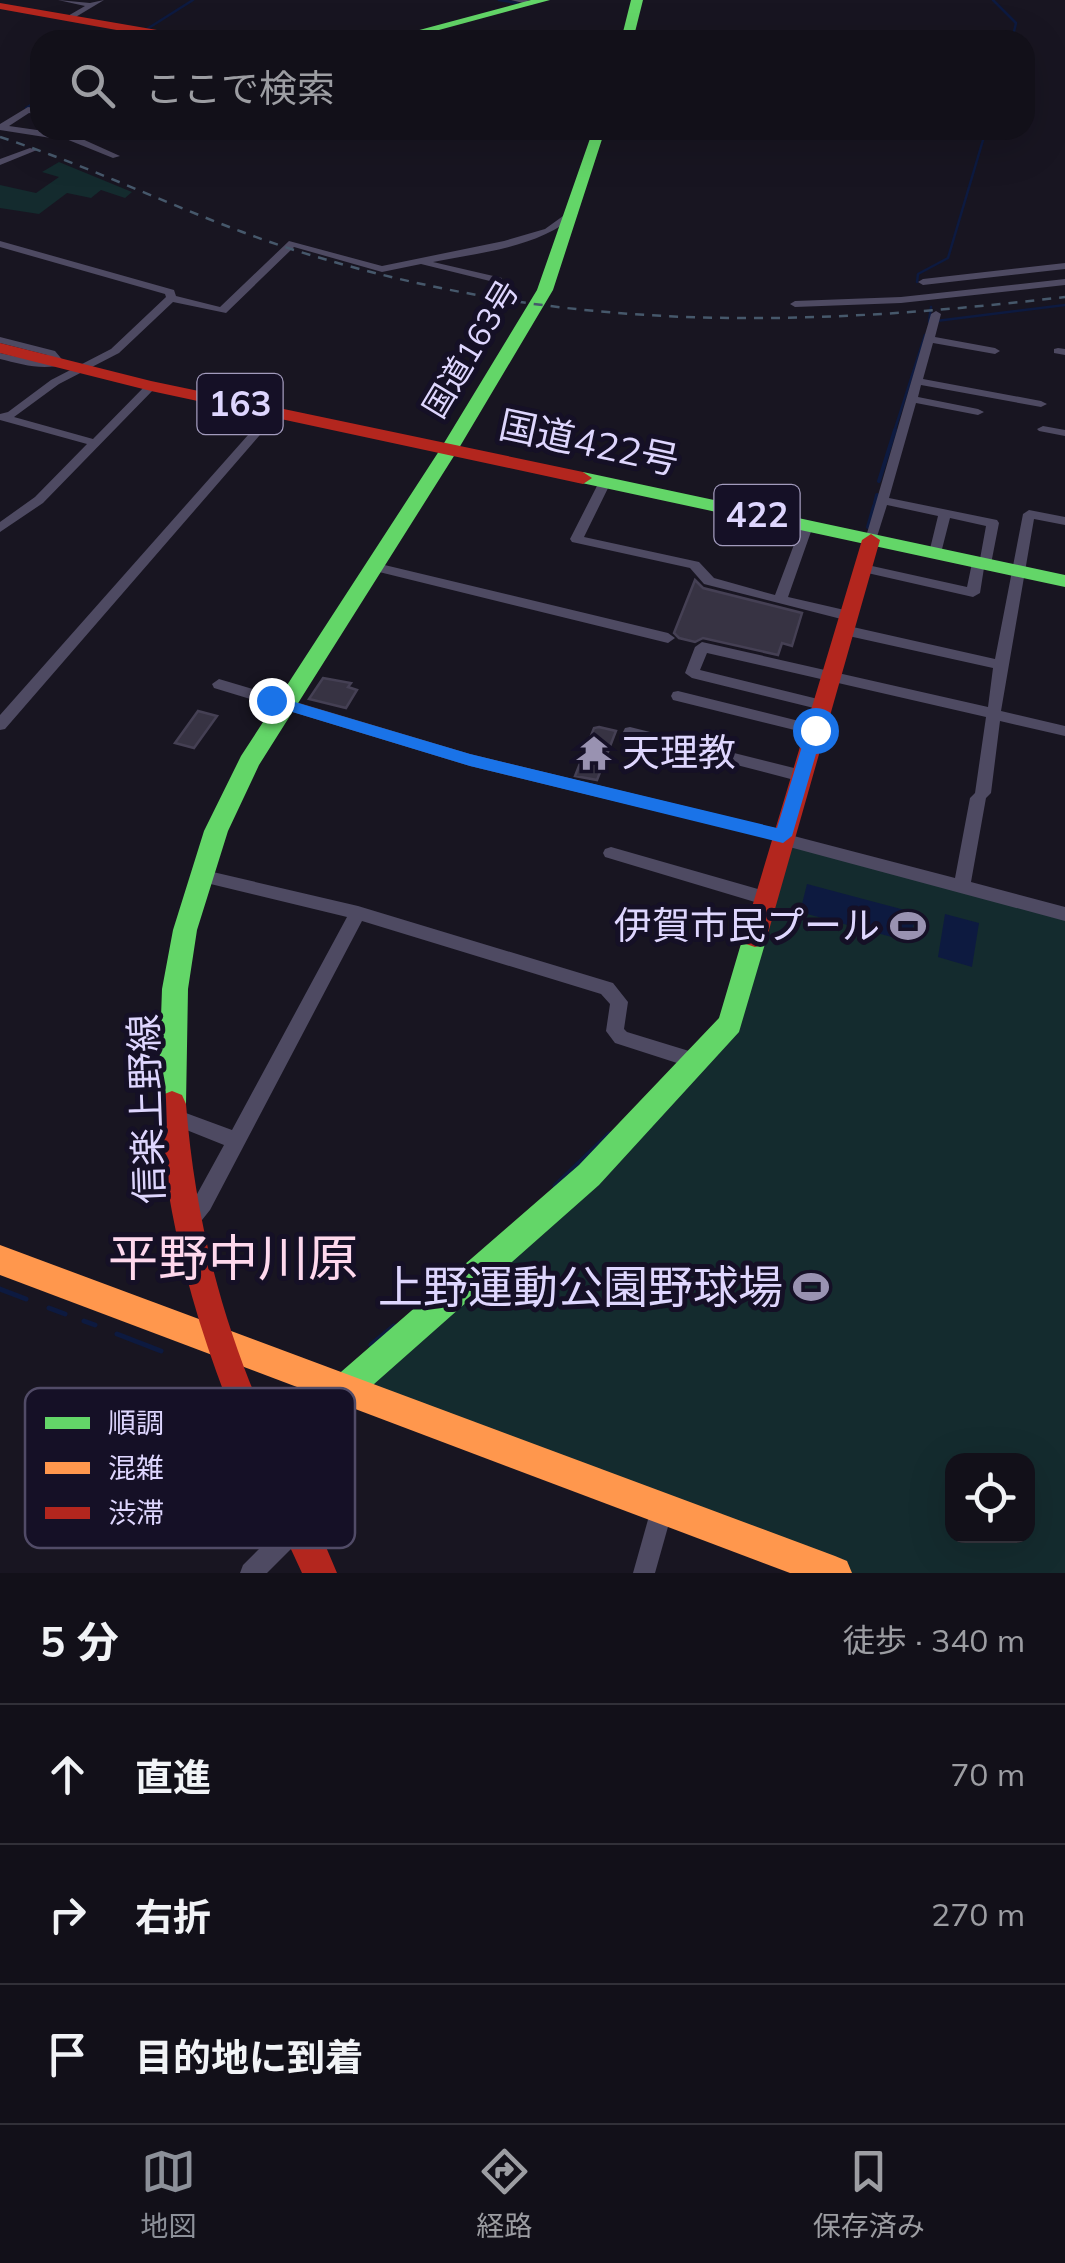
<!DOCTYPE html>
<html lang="ja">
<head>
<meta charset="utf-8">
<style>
	:root { --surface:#121019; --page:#1f1e26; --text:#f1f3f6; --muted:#9c9da2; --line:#313038; --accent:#8c9099 }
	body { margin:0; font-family:Mulish,"Noto Sans JP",sans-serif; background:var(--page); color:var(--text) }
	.controls { position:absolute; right:30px; bottom:30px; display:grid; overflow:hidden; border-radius:20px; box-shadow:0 10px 40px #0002 }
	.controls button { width:90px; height:90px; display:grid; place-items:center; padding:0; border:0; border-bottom:2px solid var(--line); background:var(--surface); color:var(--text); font:50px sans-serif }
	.stop { position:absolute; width:30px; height:30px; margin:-22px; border:8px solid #1a73e8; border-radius:50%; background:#fff }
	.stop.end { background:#1a73e8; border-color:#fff; box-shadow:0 2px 10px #0008 }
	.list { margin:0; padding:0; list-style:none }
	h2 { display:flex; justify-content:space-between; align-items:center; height:130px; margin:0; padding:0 40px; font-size:42px }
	h2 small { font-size:32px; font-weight:400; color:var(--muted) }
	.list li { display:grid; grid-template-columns:65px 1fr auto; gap:30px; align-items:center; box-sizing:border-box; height:140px; padding:0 40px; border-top:2px solid var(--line) }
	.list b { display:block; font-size:38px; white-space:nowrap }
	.list em { font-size:32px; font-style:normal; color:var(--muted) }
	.icon { flex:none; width:55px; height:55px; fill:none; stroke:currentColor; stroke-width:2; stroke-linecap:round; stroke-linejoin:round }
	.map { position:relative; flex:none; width:1065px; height:1573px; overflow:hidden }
	.search { position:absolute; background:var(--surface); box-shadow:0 10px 40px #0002; left:30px; right:30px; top:30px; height:110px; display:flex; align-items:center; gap:25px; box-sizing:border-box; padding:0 35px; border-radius:30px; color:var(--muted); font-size:38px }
	.sheet { height:550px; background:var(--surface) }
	nav { display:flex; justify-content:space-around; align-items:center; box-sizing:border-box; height:140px; border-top:2px solid var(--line); background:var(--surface); font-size:28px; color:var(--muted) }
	nav a { display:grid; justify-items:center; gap:5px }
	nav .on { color:var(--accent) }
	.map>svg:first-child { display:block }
	.green { fill:#142b2e; fill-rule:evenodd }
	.water { fill:#0d1a40 }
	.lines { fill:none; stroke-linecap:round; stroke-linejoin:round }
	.stream-far2 { stroke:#0d1a40; stroke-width:2.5 }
	.stream-far1 { stroke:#0d1a40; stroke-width:4 }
	.stream { stroke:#0d1a40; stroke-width:5 }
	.building { fill:#373343; stroke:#454054; stroke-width:2.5 }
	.street { fill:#4e4a62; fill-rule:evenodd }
	.fast { fill:#63d668; fill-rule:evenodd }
	.slow { fill:#ff974d; fill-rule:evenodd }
	.jam { fill:#b3261e; fill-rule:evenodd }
	.rail { stroke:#46586b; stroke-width:2.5; stroke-dasharray:9 8; stroke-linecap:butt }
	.route { fill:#1a73e8 }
	.labels { text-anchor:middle; stroke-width:10; stroke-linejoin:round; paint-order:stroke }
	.far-street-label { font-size:32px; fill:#ded6fe; stroke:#151026 }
	.shield { fill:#151026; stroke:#a29bbd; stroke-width:2.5 }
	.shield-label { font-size:35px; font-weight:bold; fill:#ded6fe }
	.street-label { font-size:38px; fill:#ded6fe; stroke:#151026 }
	.poi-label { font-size:38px; fill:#ded6fe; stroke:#151026; text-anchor:start }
	.near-poi-label { font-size:45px; fill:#ded6fe; stroke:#151026; text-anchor:end }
	.near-quarter-label { font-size:50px; fill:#fed8ed; stroke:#151026 }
	.key { fill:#151026; stroke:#514b67; stroke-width:2.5 }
	.key-label { font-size:28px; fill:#ded6fe }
</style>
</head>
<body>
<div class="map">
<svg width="1065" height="1573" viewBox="0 0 1065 1573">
	<rect width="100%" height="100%" fill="#181521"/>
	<!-- green -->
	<path class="green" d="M59,162l73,30 -7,6 -24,-8 -10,8 -24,-5 -28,21 -39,-6v-23l36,8 23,-16 -17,-5z
		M788,845l277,72v656h-222l-495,-184 376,-353zM952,1460h76v76h-76z"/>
	<!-- water -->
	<path class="water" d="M807,884l109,29 -6,29 -110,-30z
		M945,914l34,9 -7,44 -34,-10z"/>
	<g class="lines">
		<!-- stream-far2 -->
		<path class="stream-far2" d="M499,0l18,3
			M993,0l23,23 -4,17
			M147,29l46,-29
			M131,40l9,-6
			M26,108l14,-9
			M917,282l1,-8 30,-16 38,-128
			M936,321l129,-16
			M929,322l2,-15
			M894,432l31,-97"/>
		<!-- stream-far1 -->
		<path class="stream-far1" d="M879,481l16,-51
			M875,503l2,-8
			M868,527l6,-21"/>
		<!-- stream -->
		<path class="stream" d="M555,1186l54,-52
			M0,1289l26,10
			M49,1308l16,6
			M84,1321l11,4
			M117,1334l44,17
			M371,1345l23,-19"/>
	</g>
	<!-- building -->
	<path class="building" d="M695,580l8,8 99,25 -10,33 -10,-3 -4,12 -75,-17 -8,4 -16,-4 -5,-5z
		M323,678l28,5 -3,4 9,3 -11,18 -37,-9z
		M198,711l19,5 -23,32 -19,-5z
		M599,727l17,4 -19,49 -22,-4 19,-48z"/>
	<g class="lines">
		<!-- street -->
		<path class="street" d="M58,0l32,3 14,-3 -35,21 -3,-4 19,-11z
			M511,0h16l8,3 -4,2z
			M28,107l12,2v6l-11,-2 -20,13 42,6 41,-2 -10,3 26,1 4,3 -4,3 -28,-2 40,18 -7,2 -47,-19v-3l-15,2 -51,-8v-6z
			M30,148l7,2 -37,15v-6z
			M570,211l8,2c-39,35 -96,39 -145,49l69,16v4l-4,1 -77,-19 -39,8 -88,-25 -68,66 -53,-11 -54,51 -60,31 -45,33 79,22 54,-55 4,-1 6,3 -114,117 -43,29v-10l35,-25 52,-53 -87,-24v-6l8,-2 43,-32 60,-31 55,-52 -1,-3 -165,-47v-6l174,49 2,6 44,11 69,-66 93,25 122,-25 41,-12z
			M1065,263v6l-142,16 -5,-3 5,-3z
			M1065,279v6l-164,18 -106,4 -5,-3 5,-3 106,-4z
			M936,311l5,3 -6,23 60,11 5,3 -5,3 -62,-11 -10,36 118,22 6,3 -6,3 -120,-22 -3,12 60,12 6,3 -6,3 -62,-12 -27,95 108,22 2,3 -8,41 -7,4 -4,25 -7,4 -110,-25 -6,-4 6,-4 104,23 5,-24 1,-3 7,-1 6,-33 -36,-8 -9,35 -6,4 -6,-4 9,-37 -51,-11 -12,38 -4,1 -6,-4 66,-226z
			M0,337l55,14 10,12c-19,9 -44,1 -65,-4v-6l37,8 14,-1 -4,-5 -47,-12z
			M1058,348l7,1v6l-11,-2v-4z
			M275,408l4,1v4l-274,316 -5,1v-15l271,-306z
			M1043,426l22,4v6l-26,-5 -2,-2z
			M605,478l6,4 -27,55 115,25 15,16 61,17 26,-69 6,-4 4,1 2,3 -25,71 61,14 7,5 -7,5 -145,-37 -14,-16 -118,-26 -2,-3 29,-57z
			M1029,510l36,7v8l-31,-6 -33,192 64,15v10l-65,-15 -9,72 -5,5 -15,84 94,25v14l-283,-76 -7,-5 -305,-74 -256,-78 -2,-4 7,-5 251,75 313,76 7,5 165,43 15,-80 5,-5 11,-76 -279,-64 -7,17 122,30 7,5 -7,5 -130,-32 -7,-5 10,-26 7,-5 286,65 5,-39 -149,-33 -7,-5 7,-5 151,34 28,-145z
			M372,562l296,71 7,5 -7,5 -301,-74 -1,-3 1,-3z
			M678,691l137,34 7,5 -7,5 -142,-35 -2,-4 2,-4z
			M630,727l172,43 7,6 -7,6 -177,-46 -2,-4 2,-4z
			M611,847l154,44 6,2 2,5 -2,5 -6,2 -160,-48 -2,-4 2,-4z
			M200,869l158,37 255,77 15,19 -4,27 3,3 62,19 12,15 -3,6 -6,2 -15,-11 -62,-20 -9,-12 4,-27 -9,-10 -239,-73 -152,289 -16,20 -7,2 -7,-2 -3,-7 19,-27 28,-51 -55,-22 -3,-6 3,-6 6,-2 57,21 115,-213 -153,-37 -2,-5 2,-5z
			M662,1498l8,3 3,8 -18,64h-22l18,-64 3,-8z
			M298,1515l8,3 3,8 -3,8 -39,39h-27l3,-8 47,-47z"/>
		<!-- fast -->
		<path class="fast" d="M531,0h19l-148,40h-20z
			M631,0h12l-10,40h-12z
			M593,130h12l-52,160 -94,158 -200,317 -31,66 -31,99 -9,59 -2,115 -4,9 -10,4 -10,-4 -4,-9 4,-115 11,-59 31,-99 37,-75 200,-308 96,-158z
			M583,472l482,103v12l-488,-105v-8z
			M755,927l9,3 3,7 -28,95 -140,153 -243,215 -11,5 -11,-5 -5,-11 5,-11 245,-213 140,-147 24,-81 3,-7z"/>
		<!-- slow -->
		<path class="slow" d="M0,1245l835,311 12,5 5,12h-62l-790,-298z"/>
		<!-- jam -->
		<path class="jam" d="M0,3l192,33 6,4h-26l-172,-31z
			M0,343l151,38 432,91 9,6 -9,6 -432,-93 -151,-38z
			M871,534l9,6 -113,397 -3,7 -9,3 -9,-3 -3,-7 119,-397z
			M172,1091l10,4 4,9c8,103 31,200 71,296 25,58 56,114 80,173h-35c-74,-159 -131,-292 -144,-469l4,-9z"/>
		<!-- rail -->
		<path class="rail" d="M0,137c99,32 192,80 291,112 265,84 501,80 774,48"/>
	</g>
	<!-- route -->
	<path class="route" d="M271,695l199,59 307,74 30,-98 8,-6 8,6 -31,106 -9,7 -313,-77 -204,-62v-8z"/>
	<!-- icons -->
	<defs>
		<symbol id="temple-bare" viewBox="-9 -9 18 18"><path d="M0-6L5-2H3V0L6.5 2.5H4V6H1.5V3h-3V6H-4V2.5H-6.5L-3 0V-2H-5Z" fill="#9992b1" stroke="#151026" stroke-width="2.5" paint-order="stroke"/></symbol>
		<symbol id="stadium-bare" viewBox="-9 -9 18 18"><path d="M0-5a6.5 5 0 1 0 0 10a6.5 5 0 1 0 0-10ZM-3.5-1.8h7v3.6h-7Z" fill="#9992b1" stroke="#151026" stroke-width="2.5" paint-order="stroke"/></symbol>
	</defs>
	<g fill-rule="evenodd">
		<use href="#temple-bare" x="569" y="728" width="50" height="50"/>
		<use href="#stadium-bare" x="883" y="901" width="50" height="50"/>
		<use href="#stadium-bare" x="786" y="1262" width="50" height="50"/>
	</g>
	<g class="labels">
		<!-- far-street labels -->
		<g class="far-street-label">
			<text transform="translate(471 349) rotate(-59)" y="11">国道163号</text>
		</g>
		<!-- shield labels -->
		<g class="shield">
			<rect x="197.5" y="374" width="85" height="60" rx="8"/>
			<rect x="714.5" y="485" width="85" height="60" rx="8"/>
		</g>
		<g class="shield-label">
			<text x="240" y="416">163</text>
			<text x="757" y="527">422</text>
		</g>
		<!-- street labels -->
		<g class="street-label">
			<text transform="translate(589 443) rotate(12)" y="13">国道422号</text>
			<text transform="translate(147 1109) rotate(-92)" y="13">信楽上野線</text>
		</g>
		<!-- poi labels -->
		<g class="poi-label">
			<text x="622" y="766">天理教</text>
			<text x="880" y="939" text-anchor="end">伊賀市民プール</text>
		</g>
		<!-- near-poi labels -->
		<g class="near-poi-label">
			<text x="783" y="1303">上野運動公園野球場</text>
		</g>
		<!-- near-quarter labels -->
		<g class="near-quarter-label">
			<text x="233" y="1276">平野中川原</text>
		</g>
	</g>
	<!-- legend -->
	<rect x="25" y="1388" width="330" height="160" rx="15" class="key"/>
	<rect x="45" y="1417" width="45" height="12" fill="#63d668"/>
	<rect x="45" y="1462" width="45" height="12" fill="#ff974d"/>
	<rect x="45" y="1507" width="45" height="12" fill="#b3261e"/>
	<g class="key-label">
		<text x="108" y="1433">順調</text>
		<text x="108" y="1478">混雑</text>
		<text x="108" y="1523">渋滞</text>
	</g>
</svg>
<div class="controls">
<button><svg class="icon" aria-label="locate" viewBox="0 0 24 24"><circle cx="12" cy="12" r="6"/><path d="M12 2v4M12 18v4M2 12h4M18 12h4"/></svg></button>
</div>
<div class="stop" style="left:815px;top:730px"></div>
<div class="stop end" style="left:271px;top:700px"></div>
<div class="search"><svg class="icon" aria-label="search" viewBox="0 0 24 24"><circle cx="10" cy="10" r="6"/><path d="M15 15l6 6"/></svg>ここで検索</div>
</div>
<section class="sheet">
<h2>5 分<small>徒歩 · 340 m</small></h2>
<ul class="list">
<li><svg class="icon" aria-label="ahead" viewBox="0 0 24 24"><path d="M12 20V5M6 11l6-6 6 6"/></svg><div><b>直進</b></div><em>70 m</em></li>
<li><svg class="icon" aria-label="right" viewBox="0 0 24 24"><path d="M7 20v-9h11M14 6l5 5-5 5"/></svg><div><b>右折</b></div><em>270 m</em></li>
<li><svg class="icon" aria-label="arrive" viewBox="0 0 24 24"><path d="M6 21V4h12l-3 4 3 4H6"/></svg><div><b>目的地に到着</b></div></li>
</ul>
</section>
<nav>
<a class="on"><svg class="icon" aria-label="map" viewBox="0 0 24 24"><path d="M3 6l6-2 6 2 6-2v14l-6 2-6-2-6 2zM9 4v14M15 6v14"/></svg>地図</a>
<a><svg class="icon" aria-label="directions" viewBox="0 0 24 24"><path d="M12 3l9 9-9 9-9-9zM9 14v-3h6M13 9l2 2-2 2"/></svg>経路</a>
<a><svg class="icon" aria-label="saved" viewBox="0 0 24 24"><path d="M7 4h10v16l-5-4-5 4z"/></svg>保存済み</a>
</nav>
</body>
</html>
